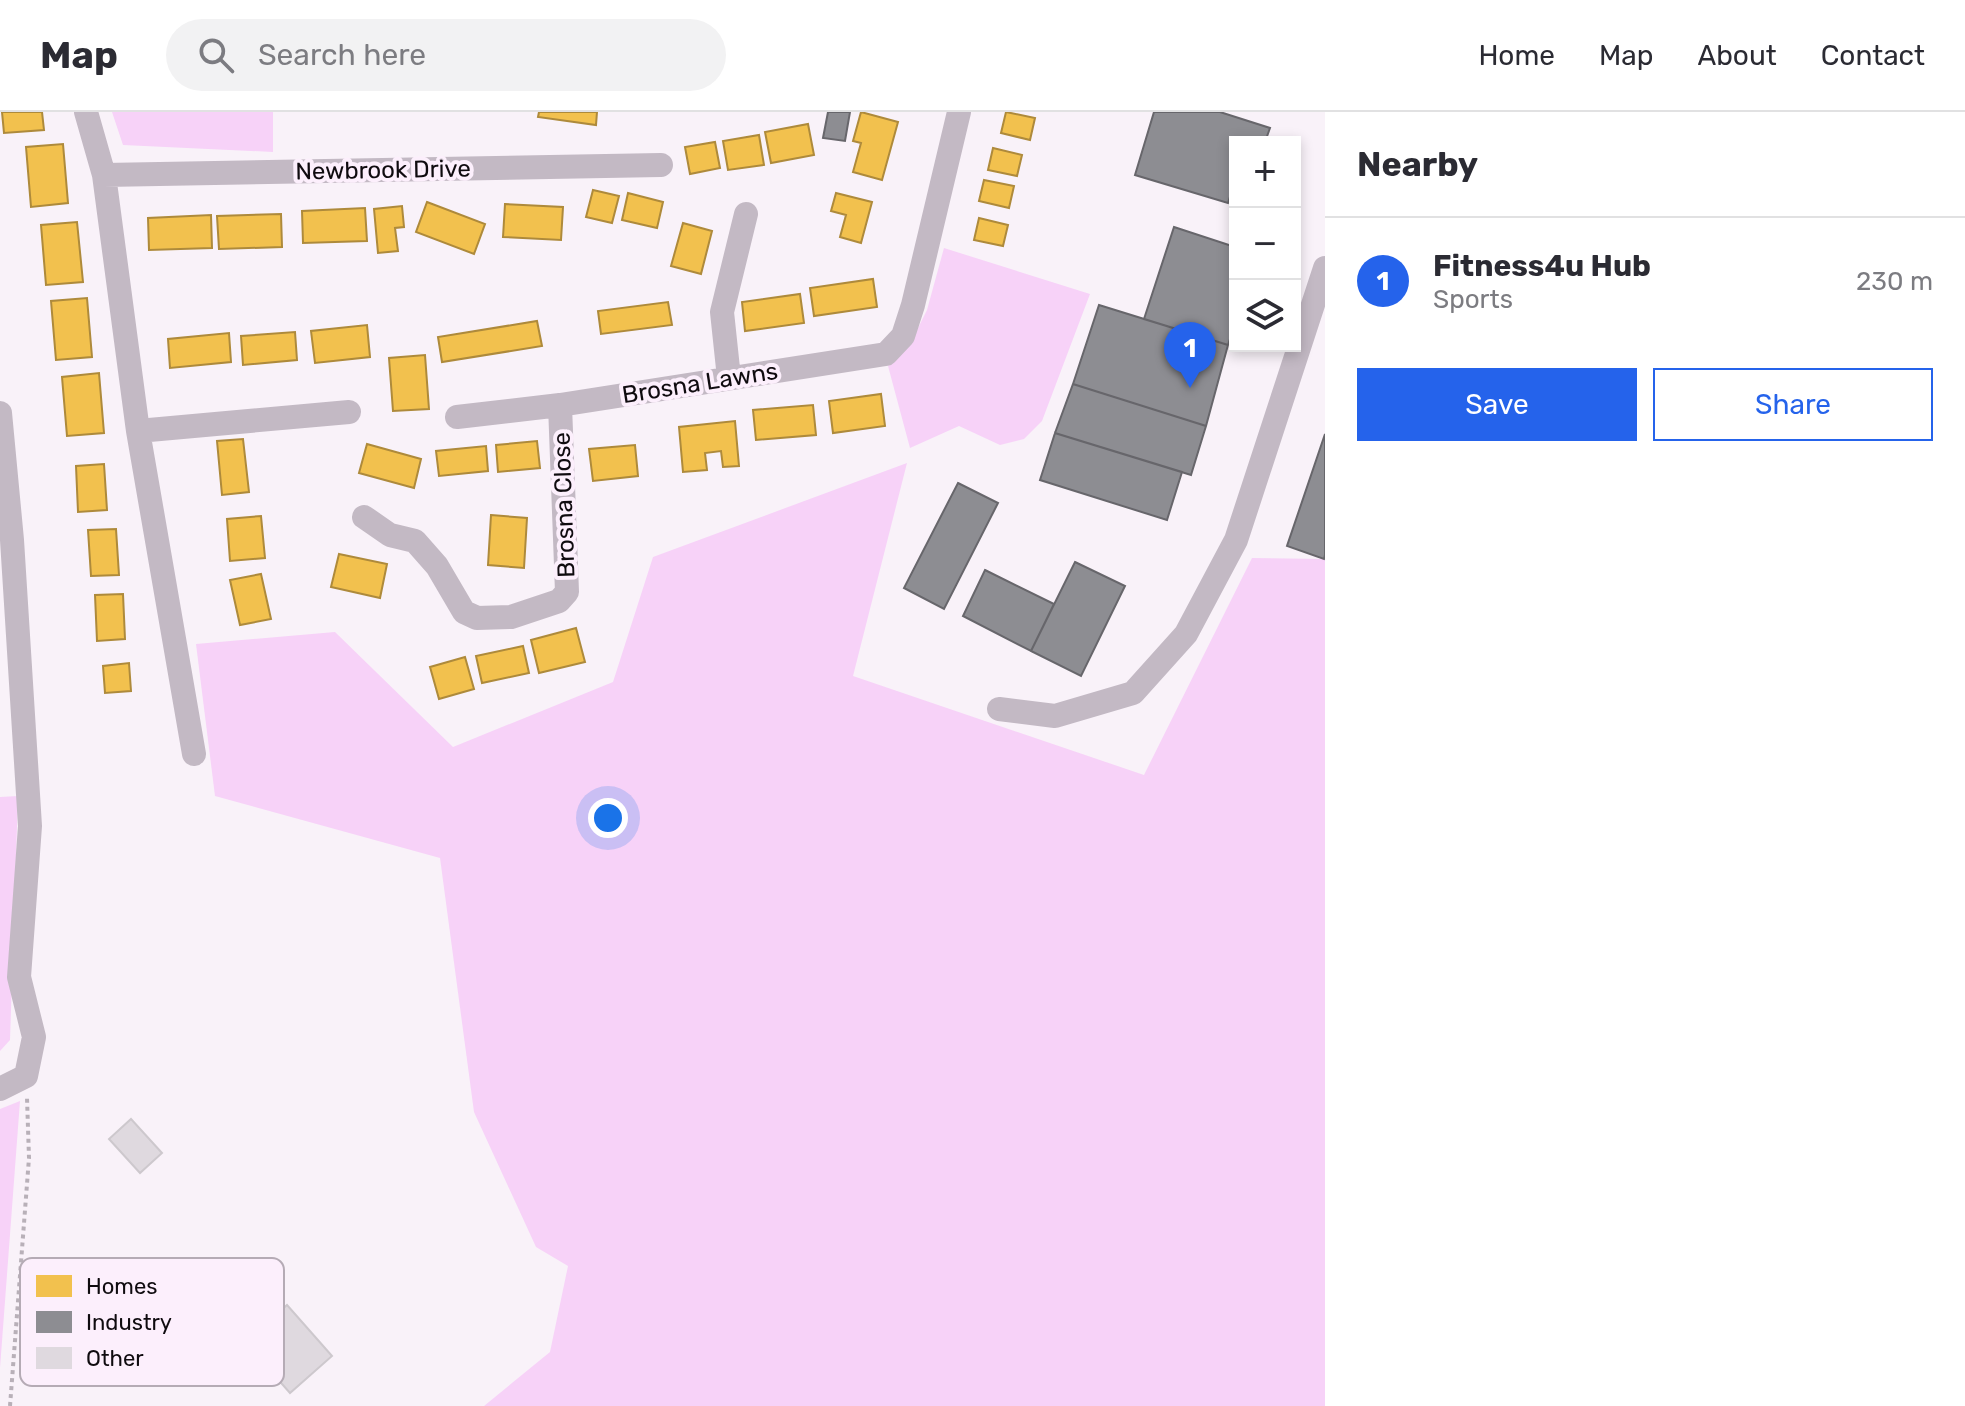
<!DOCTYPE html>
<html lang="en">
<head>
<meta charset="utf-8">
<style>
	:root { --surface:#fff; --page:#f2f2f3; --text:#2b2b33; --muted:#7c7c81; --line:#e1e1e2; --accent:#2563eb }
	body { margin:0; font-family:Rubik,sans-serif; background:var(--page); color:var(--text) }
	.controls { position:absolute; right:24px; top:24px; display:grid; overflow:hidden; border-radius:0px; box-shadow:0 4px 12px #0003 }
	.controls button { width:72px; height:72px; display:grid; place-items:center; padding:0; border:0; border-bottom:2px solid var(--line); background:var(--surface); color:var(--text); font:40px sans-serif }
	.you { position:absolute; left:608px; top:706px; width:28px; height:28px; margin:-20px; border:6px solid #fff; border-radius:50%; background:#1a73e8; box-shadow:0 0 0 12px #1a73e833 }
	.badge { display:grid; place-items:center; width:52px; height:52px; border-radius:50%; background:var(--accent); color:#fff; font-size:26px; font-weight:700 }
	.pin { position:absolute; translate:-50% -66px; filter:drop-shadow(0 2px 4px #0008) }
	.pin::after { content:''; position:absolute; top:42px; width:28px; height:24px; background:inherit; clip-path:polygon(0 0,100% 0,50% 100%) }
	.list { margin:0; padding:0; list-style:none }
	h2 { display:flex; justify-content:space-between; align-items:center; height:104px; margin:0; padding:0 32px; font-size:34px }
	h2 small { font-size:26px; font-weight:400; color:var(--muted) }
	.list li { display:grid; grid-template-columns:52px 1fr auto; gap:24px; align-items:center; box-sizing:border-box; height:128px; padding:0 32px; border-top:2px solid var(--line) }
	.list b { display:block; font-size:30px; white-space:nowrap }
	.list p { margin:0; font-size:26px; white-space:nowrap; color:var(--muted) }
	.list em { font-size:26px; font-style:normal; color:var(--muted) }
	.actions { display:flex; gap:16px; padding:24px 32px }
	.actions a { flex:1; padding:18px 0; border:2px solid var(--accent); border-radius:0px; text-align:center; font-size:28px; color:var(--accent) }
	.actions .main { background:var(--accent); color:#fff }
	.icon { flex:none; width:44px; height:44px; fill:none; stroke:currentColor; stroke-width:2; stroke-linecap:round; stroke-linejoin:round }
	.map { position:relative; flex:none; width:1325px; height:1294px; overflow:hidden }
	header { display:flex; align-items:center; gap:48px; box-sizing:border-box; height:112px; padding:0 40px; background:var(--surface); border-bottom:2px solid var(--line) }
	header strong { font-size:38px }
	nav { display:flex; gap:44px; margin-inline-start:auto; font-size:28px }
	.search { width:560px; height:72px; background:var(--page); display:flex; align-items:center; gap:20px; box-sizing:border-box; padding:0 28px; border-radius:44px; color:var(--muted); font-size:30px }
	main { display:flex }
	aside { flex:1; background:var(--surface) }
	.map>svg:first-child { display:block }
	.green { fill:#f7d2f8 }
	.homes { fill:#f2c14e; stroke:#ae8a3b; stroke-width:2 }
	.industry { fill:#8d8d92; stroke:#67666b; stroke-width:2 }
	.building { fill:#dfd9df; stroke:#cdc8cd; stroke-width:2 }
	.lines { fill:none; stroke-linecap:round; stroke-linejoin:round }
	.path { stroke:#b8b0b8; stroke-width:4; stroke-dasharray:4 4; stroke-linecap:butt }
	.minor { stroke:#c3b9c4; stroke-width:24 }
	.labels { text-anchor:middle; stroke-width:8; stroke-linejoin:round; paint-order:stroke }
	.street-label { font-size:24px; fill:#0f0b0f; stroke:#fceffc }
	.key { fill:#fceffc; stroke:#b5abb5; stroke-width:2 }
	.key-label { font-size:22px; fill:#0f0b0f }
</style>
</head>
<body>
<header>
<strong>Map</strong>
<div class="search"><svg class="icon" aria-label="search" viewBox="0 0 24 24"><circle cx="10" cy="10" r="6"/><path d="M15 15l6 6"/></svg>Search here</div>
<nav><a>Home</a><a>Map</a><a>About</a><a>Contact</a></nav>
</header>
<main>
<div class="map">
<svg width="1325" height="1294" viewBox="0 0 1325 1294">
	<rect width="100%" height="100%" fill="#f9f2f9"/>
	<!-- green -->
	<path class="green" d="M112,0h161v40l-150,-7z
		M944,136l146,46 -48,127 -18,18 -24,6 -41,-19 -49,22 -22,-82 25,-28 14,-28z
		M907,351l-54,213 291,99 108,-217 73,1v847h-841l66,-54 18,-86 -32,-19 -62,-135 -34,-254 -225,-62 -19,-152 139,-12 118,115 160,-65 40,-125z
		M18,684l-8,244 -10,11v-254z
		M20,989l-20,267v-259z"/>
	<!-- homes -->
	<path class="homes" d="M2,0h40l2,18 -40,3z
		M539,0h58l-1,13 -58,-8z
		M861,0l37,10 -16,58 -29,-8 8,-29 -8,-2z
		M1006,0l29,6 -5,22 -29,-7z
		M808,12l6,31 -43,8 -6,-31z
		M759,23l5,30 -36,5 -5,-29z
		M715,30l5,26 -30,6 -5,-27z
		M63,32l5,59 -37,4 -5,-60z
		M993,36l29,7 -5,21 -29,-6z
		M984,68l30,6 -5,22 -30,-7z
		M593,78l26,6 -7,27 -26,-6z
		M628,81l35,9 -6,26 -35,-8z
		M836,81l36,9 -11,41 -21,-6 6,-22 -15,-4z
		M427,90l58,22 -11,30 -58,-22z
		M505,92l58,3 -2,33 -58,-3z
		M402,94l2,21 -9,1 3,23 -20,2 -4,-44z
		M365,96l2,33 -64,2 -1,-32z
		M281,102l1,33 -63,2 -2,-33z
		M211,103l1,33 -63,2 -1,-32z
		M979,106l29,7 -5,21 -29,-6z
		M77,110l6,60 -37,3 -5,-60z
		M683,111l29,8 -11,43 -30,-8z
		M873,167l4,28 -63,9 -4,-28z
		M800,182l4,29 -59,8 -3,-29z
		M87,186l5,59 -36,3 -5,-59z
		M668,190l4,23 -71,9 -3,-23z
		M537,209l5,25 -100,16 -4,-25z
		M367,213l3,32 -55,6 -4,-32z
		M295,220l2,28 -54,5 -2,-29z
		M229,221l2,29 -61,6 -2,-29z
		M425,243l4,54 -36,2 -4,-53z
		M99,261l5,60 -37,3 -5,-59z
		M881,282l4,32 -52,7 -4,-32z
		M813,293l3,30 -60,5 -3,-30z
		M735,309l4,45 -16,1 -2,-16 -16,2 2,17 -24,2 -4,-45z
		M243,327l6,53 -27,3 -5,-54z
		M537,329l3,27 -42,4 -2,-27z
		M367,332l54,15 -7,29 -55,-15z
		M635,333l3,31 -45,5 -4,-32z
		M486,334l2,25 -49,5 -3,-25z
		M104,352l3,46 -29,2 -2,-46z
		M491,403l36,3 -3,50 -36,-3z
		M261,404l4,42 -35,3 -3,-42z
		M116,417l3,46 -28,1 -3,-46z
		M339,442l48,10 -7,34 -49,-11z
		M261,462l10,45 -31,6 -10,-45z
		M123,482l2,45 -28,2 -2,-46z
		M576,516l9,34 -46,11 -8,-33z
		M523,534l6,27 -47,10 -6,-27z
		M465,545l9,32 -35,10 -9,-32z
		M129,551l2,28 -26,2 -2,-27z"/>
	<!-- industry -->
	<path class="industry" d="M828,0h22l-5,29 -22,-3z
		M1154,0h66l50,16 -5,14h-30v39l-7,22 -93,-28z
		M1174,115l61,20v77l-7,21 -84,-26z
		M1099,193l129,40 -22,81 -133,-42z
		M1073,272l133,42 -15,49 -136,-42z
		M1055,321l127,39 -15,48 -127,-40z
		M1325,322v121l-1,4 -37,-13z
		M958,371l40,20 -54,106 -40,-21z
		M1075,450l50,24 -44,90 -50,-25z
		M985,458l69,34 -23,47 -68,-35z"/>
	<!-- building -->
	<path class="building" d="M131,1007l31,34 -22,20 -31,-34z
		M287,1193l45,51 -42,37 -45,-51z"/>
	<g class="lines">
		<!-- path -->
		<path class="path" d="M10,1294l19,-248 -2,-60"/>
		<!-- minor -->
		<path class="minor" d="M86,0l18,63 34,256 56,323
			M104,63l557,-10
			M729,266l-7,-66 24,-98
			M0,301l12,127 18,286 -11,151 15,60 -8,39 -26,13
			M457,305l103,-12 326,-51 17,-18 10,-31 46,-193
			M138,319l211,-19
			M364,405l26,18 25,6 22,25 27,46 13,6 34,-1 48,-16 8,-9 -7,-187
			M999,597l56,7 78,-23 53,-59 50,-94 89,-272"/>
	</g>
	<g class="labels">
		<!-- street labels -->
		<g class="street-label">
			<text transform="translate(383 58) rotate(-1)" y="8">Newbrook Drive</text>
			<text transform="translate(700 271) rotate(-9)" y="8">Brosna Lawns</text>
			<text transform="translate(564 393) rotate(-92)" y="8">Brosna Close</text>
		</g>
	</g>
	<!-- legend -->
	<rect x="20" y="1146" width="264" height="128" rx="12" class="key"/>
	<rect x="36" y="1163" width="36" height="22" fill="#f2c14e"/>
	<rect x="36" y="1199" width="36" height="22" fill="#8d8d92"/>
	<rect x="36" y="1235" width="36" height="22" fill="#dfd9df"/>
	<g class="key-label">
		<text x="86" y="1182">Homes</text>
		<text x="86" y="1218">Industry</text>
		<text x="86" y="1254">Other</text>
	</g>
</svg>
<div class="controls">
<button>+</button>
<button>−</button>
<button><svg class="icon" aria-label="layers" viewBox="0 0 24 24"><path d="M12 4l9 5-9 5-9-5zM3 14l9 5 9-5"/></svg></button>
</div>
<div class="you"></div>
<div class="pin badge" style="left:1190px;top:276px">1</div>
</div>
<aside>
<h2>Nearby<small></small></h2>
<ul class="list">
<li><span class="badge">1</span><div><b>Fitness4u Hub</b><p>Sports</p></div><em>230 m</em></li>
</ul>
<div class="actions"><a class="main">Save</a><a>Share</a></div>
</aside>
</main>
</body>
</html>
